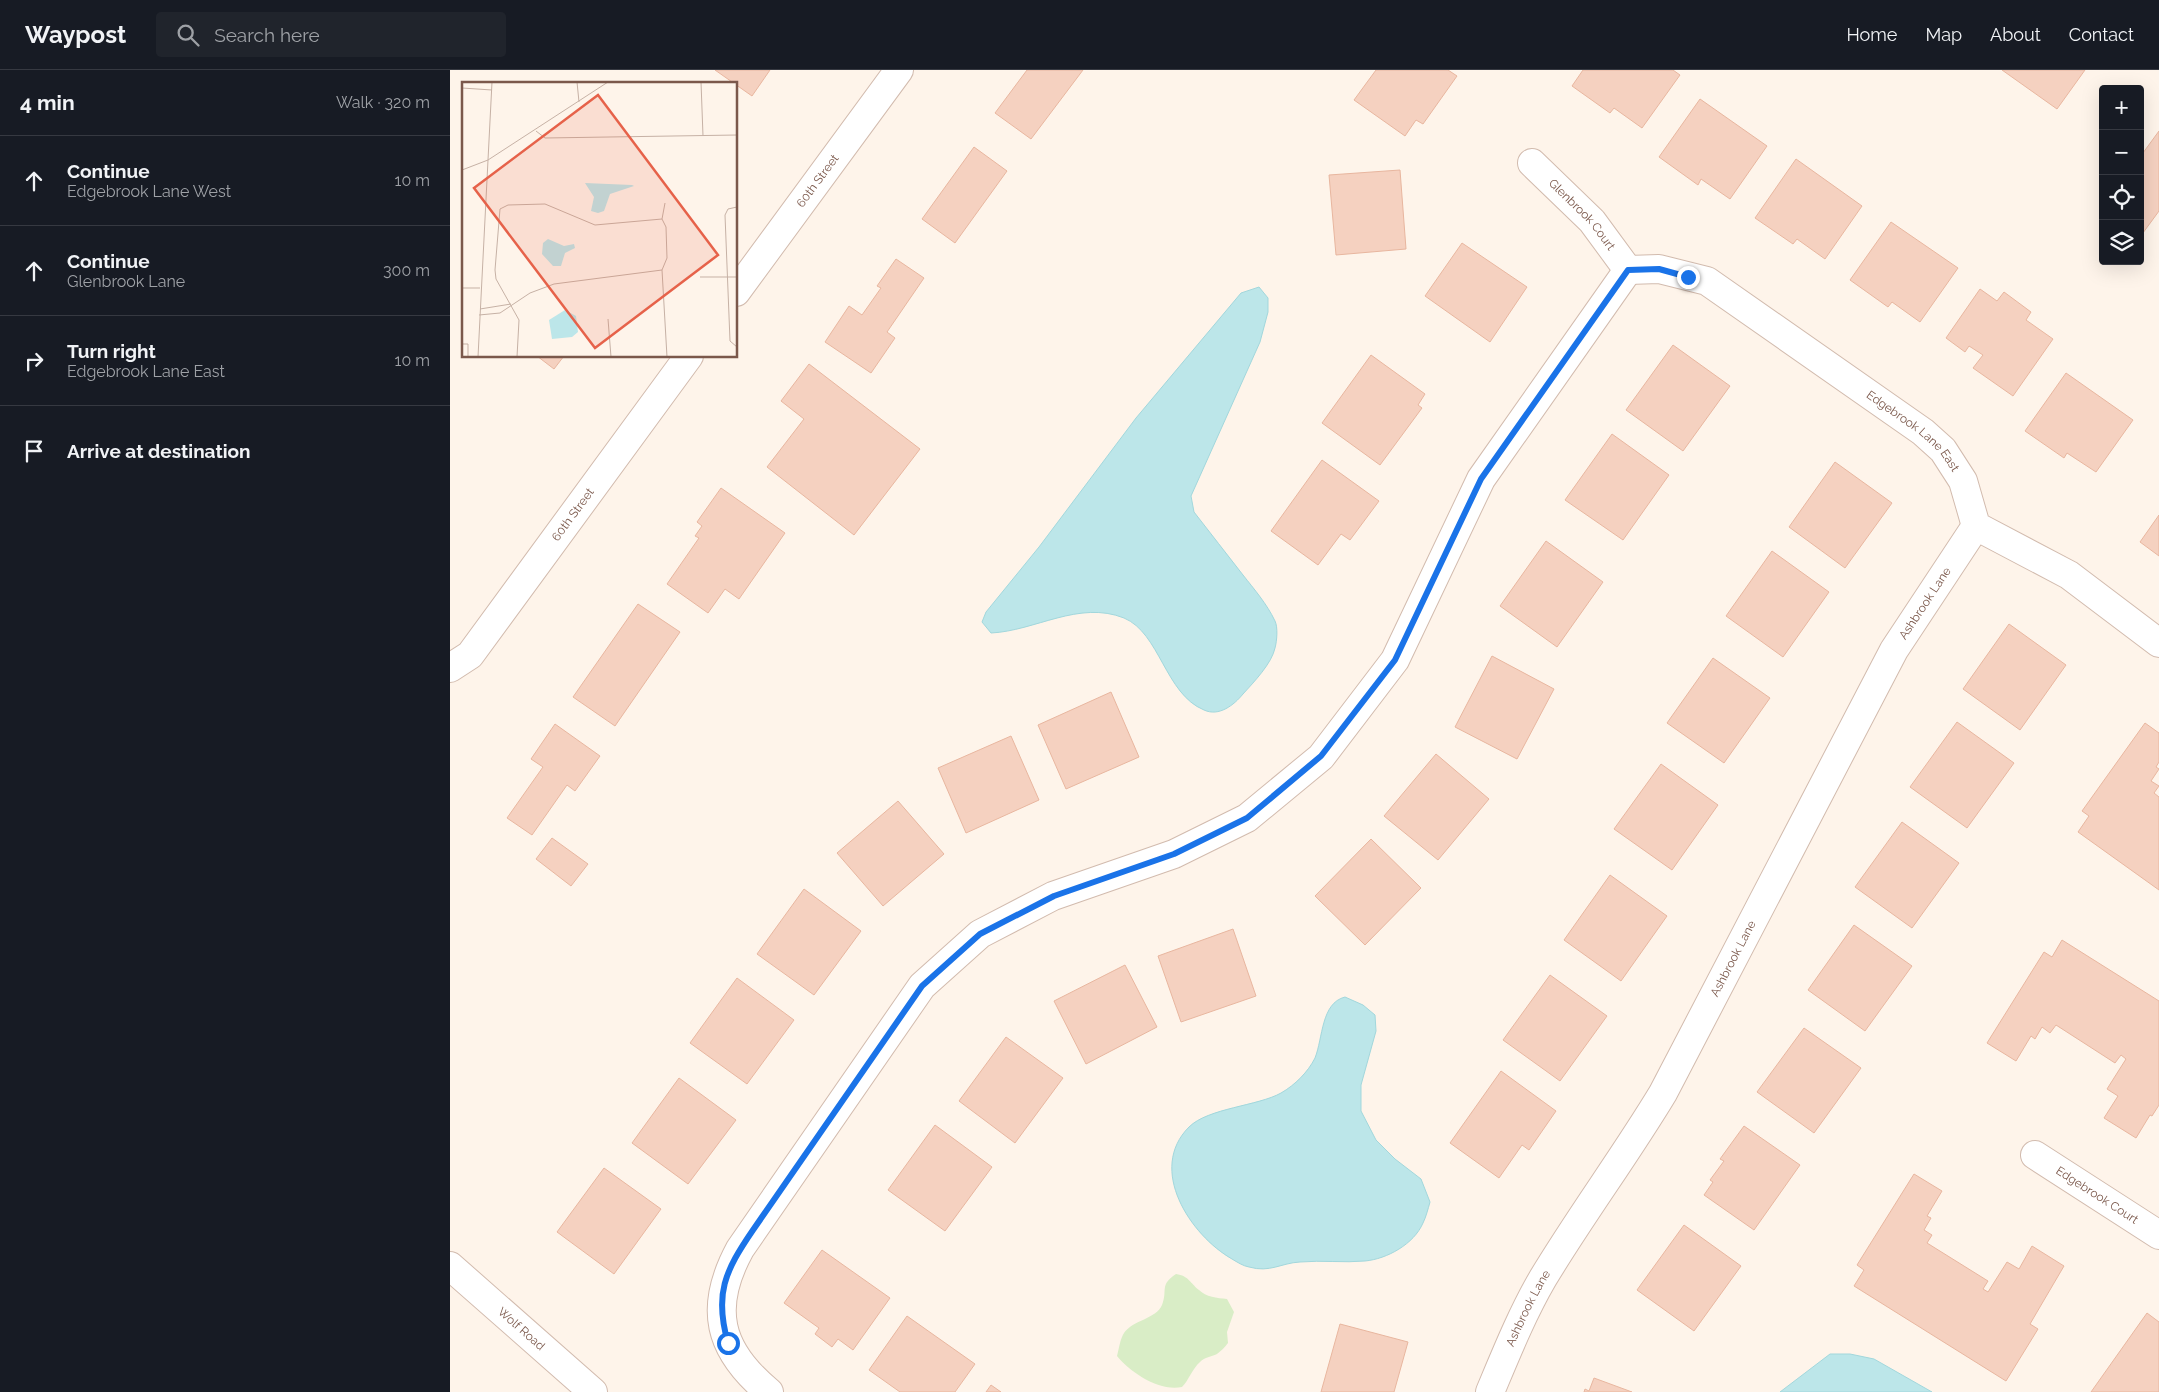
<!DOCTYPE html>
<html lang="en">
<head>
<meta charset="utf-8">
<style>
	:root { --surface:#171b24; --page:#20242c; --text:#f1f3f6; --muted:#9ea1a6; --line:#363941 }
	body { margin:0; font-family:Raleway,sans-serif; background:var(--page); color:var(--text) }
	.controls { position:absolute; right:15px; top:15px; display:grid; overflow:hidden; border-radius:5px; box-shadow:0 5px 20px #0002 }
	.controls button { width:45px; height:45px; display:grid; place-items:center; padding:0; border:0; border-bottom:1px solid var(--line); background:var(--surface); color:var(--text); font:25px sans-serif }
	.stop { position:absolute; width:15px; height:15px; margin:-11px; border:4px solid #1a73e8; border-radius:50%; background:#fff }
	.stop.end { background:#1a73e8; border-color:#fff; box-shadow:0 1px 5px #0008 }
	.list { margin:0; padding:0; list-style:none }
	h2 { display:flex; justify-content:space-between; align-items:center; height:65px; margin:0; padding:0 20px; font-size:21px }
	h2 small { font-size:16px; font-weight:400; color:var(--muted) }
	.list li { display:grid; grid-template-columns:32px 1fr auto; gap:15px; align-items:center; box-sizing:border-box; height:90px; padding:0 20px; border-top:1px solid var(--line) }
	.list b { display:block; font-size:19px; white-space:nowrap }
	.list p { margin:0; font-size:16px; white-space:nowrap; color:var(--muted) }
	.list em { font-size:16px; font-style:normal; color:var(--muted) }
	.icon { flex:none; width:28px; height:28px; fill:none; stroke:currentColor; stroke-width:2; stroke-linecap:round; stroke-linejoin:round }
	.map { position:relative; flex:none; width:1709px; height:1322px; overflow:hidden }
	header { display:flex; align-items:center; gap:30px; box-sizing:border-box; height:70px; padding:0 25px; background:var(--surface); border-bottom:1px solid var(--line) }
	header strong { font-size:24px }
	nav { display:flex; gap:28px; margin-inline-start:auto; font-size:18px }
	.search { width:350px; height:45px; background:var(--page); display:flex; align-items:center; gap:12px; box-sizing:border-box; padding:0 18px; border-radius:5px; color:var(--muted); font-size:19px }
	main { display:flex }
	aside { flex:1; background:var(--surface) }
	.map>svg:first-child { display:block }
	.green { fill:#d9edc6 }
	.water { fill:#bce6e9; stroke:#a2d7dc }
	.building { fill:#f5d1c0; stroke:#e8b69f }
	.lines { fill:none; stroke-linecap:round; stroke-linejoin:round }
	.minor-casing { stroke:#d2bbae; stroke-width:30 }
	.minor { stroke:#fff; stroke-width:28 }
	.route { stroke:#1a73e8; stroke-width:6 }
	.labels { text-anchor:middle; stroke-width:4; stroke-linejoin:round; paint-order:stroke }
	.street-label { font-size:12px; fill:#7b584b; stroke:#fff9f1 }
	.inset-road { fill:none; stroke:#c6b1a5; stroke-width:1 }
	.view { fill:#e6624a; fill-opacity:0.15; stroke:#e6624a; stroke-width:2.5 }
	.inset-edge { fill:none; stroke:#7b584b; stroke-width:2.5 }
</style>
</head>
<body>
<header>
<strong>Waypost</strong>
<div class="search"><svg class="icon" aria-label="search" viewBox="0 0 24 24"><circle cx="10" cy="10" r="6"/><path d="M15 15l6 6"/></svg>Search here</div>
<nav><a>Home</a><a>Map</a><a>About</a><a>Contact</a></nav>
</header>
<main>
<aside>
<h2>4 min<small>Walk · 320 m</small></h2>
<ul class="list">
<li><svg class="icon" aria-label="ahead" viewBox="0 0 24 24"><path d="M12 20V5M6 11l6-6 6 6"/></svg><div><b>Continue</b><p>Edgebrook Lane West</p></div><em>10 m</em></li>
<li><svg class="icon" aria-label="ahead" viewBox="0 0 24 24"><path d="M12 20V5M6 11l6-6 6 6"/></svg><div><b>Continue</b><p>Glenbrook Lane</p></div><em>300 m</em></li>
<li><svg class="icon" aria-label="right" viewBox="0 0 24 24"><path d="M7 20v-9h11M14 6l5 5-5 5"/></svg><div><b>Turn right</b><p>Edgebrook Lane East</p></div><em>10 m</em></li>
<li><svg class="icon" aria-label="arrive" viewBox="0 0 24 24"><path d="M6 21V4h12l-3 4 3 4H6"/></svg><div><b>Arrive at destination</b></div></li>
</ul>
</aside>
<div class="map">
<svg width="1709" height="1322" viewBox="0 0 1709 1322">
	<rect width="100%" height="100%" fill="#fef4ea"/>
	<!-- green -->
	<path class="green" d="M726,1204c13,2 14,9 23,16 7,7 18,8 28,9l7,13 -7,20 1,11c-3,4 -7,8 -11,11 -6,3 -12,3 -17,8 -8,7 -11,18 -18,25 -23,5 -52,-15 -65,-31 2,-7 3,-17 7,-23 9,-13 32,-14 38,-28 6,-15 -3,-20 14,-31z"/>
	<!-- water -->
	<path class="water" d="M809,217l9,11v14l-8,30 -69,154 3,16c16,21 33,42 49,63 11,14 24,29 32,46 3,6 2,20 0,27 -3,15 -21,34 -32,46 -9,11 -24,23 -39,16 -39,-16 -44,-77 -80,-92 -45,-18 -89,13 -133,15l-9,-11 4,-10 53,-65 97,-129 105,-125z
		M895,927l18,8 12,10 1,16 -15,54v26l15,29 19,19 26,20 9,23c-2,7 -4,15 -7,21 -9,21 -36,36 -58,38 -21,2 -43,-1 -65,1 -19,1 -30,11 -51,5 -6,-1 -12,-5 -17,-8 -42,-24 -85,-90 -43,-132 19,-19 69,-21 92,-34 14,-8 27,-21 34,-35 8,-20 6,-55 30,-61z
		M1380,1284h20l24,5 58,33h-152z"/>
	<!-- building -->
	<path class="building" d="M265,0h55l-18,26z
		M577,0h56l-52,69 -36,-26z
		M926,0h72l9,6 -34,48 -7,-4 -11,16 -51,-36z
		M1133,0h90l7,5 -38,53 -28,-20 -4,5 -38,-27z
		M1552,0h83l-28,39z
		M1250,29l67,47 -37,53 -29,-20 -3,6 -39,-28z
		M1709,61v80l-19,26v-80z
		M524,77l33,24 -52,72 -33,-24z
		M1346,89l66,47 -37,53 -28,-20 -4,5 -38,-26z
		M950,100l6,79 -70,6 -7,-80z
		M1441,152l67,46 -38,54 -28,-20 -4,5 -38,-27z
		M1012,173l65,44 -37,55 -65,-46z
		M446,189l28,19 -37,54 8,6 -24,35 -46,-31 24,-36 13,9 19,-27 -4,-2z
		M1530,219l17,12 7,-9 27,20 -5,8 27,19 -40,57 -40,-28 10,-13 -14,-9 -4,6 -19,-14z
		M1223,275l57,41 -47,65 -57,-41z
		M921,285l54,39 -7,11 4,3 -42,57 -58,-42z
		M87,286h27l-10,13z
		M359,294l111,85 -66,86 -87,-68 37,-48 -23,-18z
		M1616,303l67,47 -37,52 -29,-19 -3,5 -39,-27z
		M1162,364l57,41 -46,65 -58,-40z
		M872,390l57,41 -29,39 -9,-6 -23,31 -47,-34z
		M1385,392l57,41 -47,65 -56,-41z
		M271,418l64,45 -46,66 -14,-10 -17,24 -41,-29 32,-46 -4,-2 7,-10 -5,-4z
		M1709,445v41l-19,-14z
		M1096,471l57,41 -46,65 -57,-41z
		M1322,481l57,41 -46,65 -57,-41z
		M188,534l42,28 -65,94 -42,-29z
		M1559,554l57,41 -46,65 -57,-41z
		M1042,586l62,33 -37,70 -62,-32z
		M1263,588l57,40 -46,65 -57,-40z
		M661,622l28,65 -73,32 -28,-64z
		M1507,652l57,41 -47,65 -57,-41z
		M1695,653l14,10v29l-3,5 3,2 -8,12 8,5 -5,7 5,4v93l-81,-58 11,-16 -7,-5z
		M105,654l45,32 -25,35 -8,-6 -35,50 -25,-17 36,-51 -12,-8z
		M561,666l28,64 -73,33 -28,-65z
		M986,684l53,45 -51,61 -54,-44z
		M1211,694l57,41 -46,65 -58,-41z
		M448,731l46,53 -61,52 -46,-53z
		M1452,752l57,41 -47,65 -57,-41z
		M102,768l36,26 -17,22 -35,-27z
		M921,769l50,49 -56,57 -50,-49z
		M1160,805l57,41 -46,65 -57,-41z
		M354,819l57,42 -47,64 -57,-41z
		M1404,855l58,41 -47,65 -57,-41z
		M783,859l23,67 -75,26 -23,-66z
		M1612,870l97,61v104l-7,11 -2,-1 -14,23 -32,-20 14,-22 -11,-7 19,-30 -5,-4 -6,8 -59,-38 -6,8 -8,-6 -7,12 -4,-3 -15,25 -29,-18 57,-91 8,5z
		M675,895l32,62 -71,37 -32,-63z
		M1100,905l57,41 -47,65 -57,-41z
		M287,908l57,42 -47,64 -57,-41z
		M1354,958l57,40 -47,65 -57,-41z
		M556,967l57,41 -48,65 -56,-42z
		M1051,1001l55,40 -27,39 -7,-5 -23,33 -49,-35z
		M229,1008l57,42 -48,64 -56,-41z
		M485,1055l57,42 -47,64 -57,-41z
		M1294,1056l56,39 -46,65 -50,-35 9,-13 -3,-2 14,-19 -4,-2z
		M154,1098l57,41 -47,65 -57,-42z
		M1464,1104l28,17 -15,25 4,2 -7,12 8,5 -5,8 61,38 -5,8 5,3 19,-30 12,7 13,-23 32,20 -34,58 8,5 -32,52 -152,-95 10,-16 -7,-5z
		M1234,1155l57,41 -47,65 -57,-41z
		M372,1180l68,48 -37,52 -15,-11 -6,8 -17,-13 4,-6 -35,-25z
		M1697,1243l12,9v70h-68z
		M457,1246l68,48 -20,28h-55l-31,-22z
		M890,1254l68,18 -14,50h-73z
		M1144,1308l38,14h-48l1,-3 4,2z
		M541,1315l10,7h-15z"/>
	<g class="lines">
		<defs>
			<g id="minor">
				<path id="s1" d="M1082,93l60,58 36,49"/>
				<path id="s2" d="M1178,200l31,-1 48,12 216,151 20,18 20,31 13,45 93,49 90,68"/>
				<path id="s3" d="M286,222l163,-222"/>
				<path id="s4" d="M0,598l20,-13 219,-299"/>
				<path id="s5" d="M1585,1085l124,80"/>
				<path id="s6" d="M0,1196l143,126"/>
				<path d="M319,1322c-51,-42 -61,-84 -29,-143l182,-263 58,-52 73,-38 121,-42 73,-36 74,-61 74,-97 86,-181 147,-209"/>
				<path id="s7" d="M1040,1322c16,-38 32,-78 53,-114 38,-63 82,-122 120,-185l231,-443 82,-124"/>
			</g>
		</defs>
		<!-- minor casing -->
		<use href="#minor" class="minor-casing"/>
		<!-- minor -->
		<use href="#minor" class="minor"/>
	</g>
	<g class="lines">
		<!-- route -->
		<path class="route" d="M278,1273c-14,-49 -3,-72 25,-113l169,-244 58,-52 74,-38 120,-42 73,-36 74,-62 74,-96 86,-181 147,-209 31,-1 29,8"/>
	</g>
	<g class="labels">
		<!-- street labels -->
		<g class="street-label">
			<text dy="4" stroke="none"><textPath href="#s3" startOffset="138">60th Street</textPath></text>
			<text dy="4" stroke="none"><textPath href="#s1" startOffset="72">Glenbrook Court</textPath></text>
			<text dy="4" stroke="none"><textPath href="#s2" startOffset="336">Edgebrook Lane East</textPath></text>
			<text dy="4" stroke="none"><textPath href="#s4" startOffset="198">60th Street</textPath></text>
			<text dy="4" stroke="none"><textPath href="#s7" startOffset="902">Ashbrook Lane</textPath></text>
			<text dy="4" stroke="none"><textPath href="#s7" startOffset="498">Ashbrook Lane</textPath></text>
			<text dy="4" stroke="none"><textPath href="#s5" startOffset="74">Edgebrook Court</textPath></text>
			<text dy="4" stroke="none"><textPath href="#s7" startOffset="92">Ashbrook Lane</textPath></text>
			<text dy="4" stroke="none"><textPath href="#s6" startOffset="95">Wolf Road</textPath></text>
		</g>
	</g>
	<!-- overview -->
	<g transform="translate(12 12)">
		<rect width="275" height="275" fill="#fef4ea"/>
		<path d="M123,101l47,2 2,1 -24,8 -6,17 -6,2 -7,-2 3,-14zM86,157l16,7 10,-2 1,4 -10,5 -4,13h-8l-11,-12 1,-11zM103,228l11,6 2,16 -6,5 -20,2 -3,-19z" fill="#bce6e9"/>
		<path class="inset-road" d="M115,0l2,20M239,0l2,54M0,6l30,2M74,49l9,7 192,-3M26,78l4,-78M0,88l26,-10 120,-78M275,125l-9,2 -3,6 5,126 7,6M200,137l4,8 1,31 -5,12 5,87M200,137l3,-16M238,195h37M0,206h18M18,227l31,-5M17,233l21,-2 30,-20 24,-9 108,-14M146,237l3,38M0,262h6v13M16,275l10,-197M55,275l2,-37 -23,-41 -1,-9 5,-61 8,-4 37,-1 50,21 67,-6"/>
		<path class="view" d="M136,13l120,160 -123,93 -121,-160z"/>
		<rect width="275" height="275" class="inset-edge"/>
	</g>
</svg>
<div class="controls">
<button>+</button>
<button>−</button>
<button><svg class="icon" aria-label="locate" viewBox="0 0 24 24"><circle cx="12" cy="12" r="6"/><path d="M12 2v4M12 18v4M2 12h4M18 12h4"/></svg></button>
<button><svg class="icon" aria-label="layers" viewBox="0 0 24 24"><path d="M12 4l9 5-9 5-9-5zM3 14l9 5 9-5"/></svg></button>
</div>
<div class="stop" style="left:278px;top:1273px"></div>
<div class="stop end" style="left:1238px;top:207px"></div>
</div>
</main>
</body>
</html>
